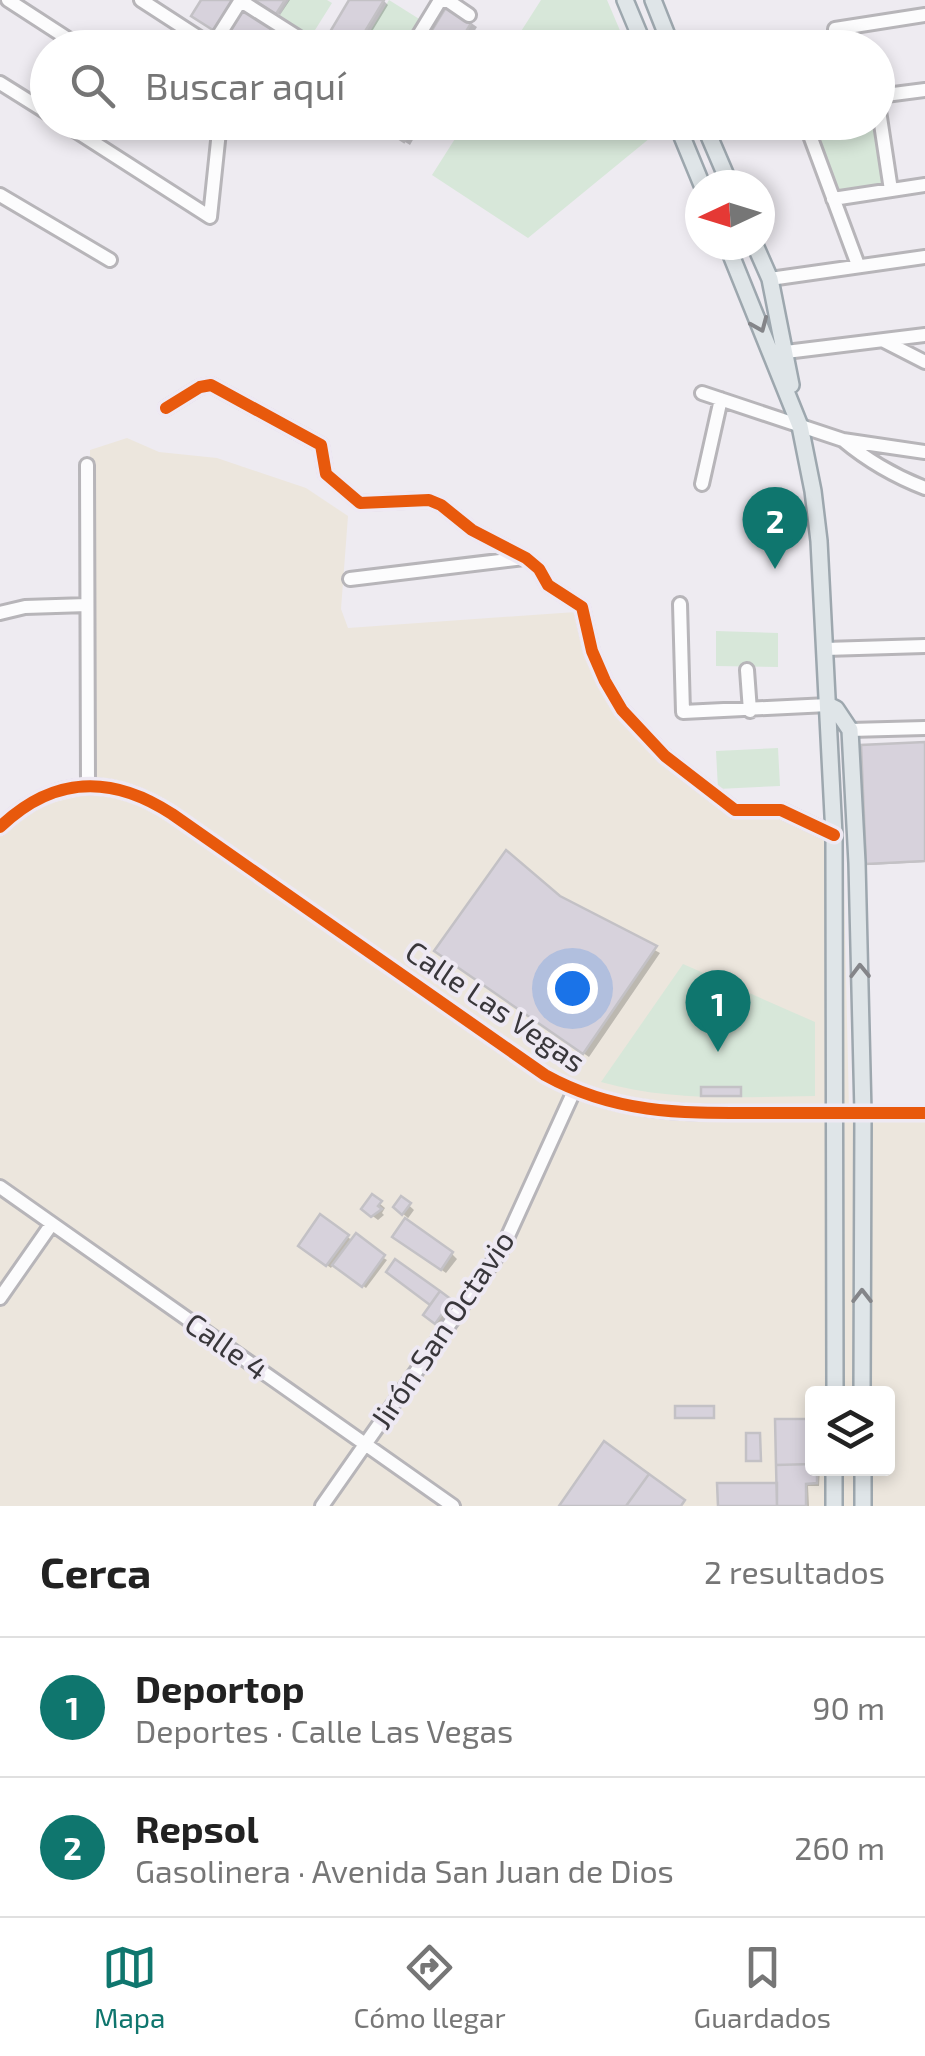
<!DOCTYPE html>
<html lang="es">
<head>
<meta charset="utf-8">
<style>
	:root { --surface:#fff; --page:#f6f6f6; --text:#222; --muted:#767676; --line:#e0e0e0; --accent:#0f766e }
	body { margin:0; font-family:"Exo 2",sans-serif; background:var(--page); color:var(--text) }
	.controls { position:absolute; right:30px; bottom:30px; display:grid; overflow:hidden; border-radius:10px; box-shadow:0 5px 15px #0003 }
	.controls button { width:90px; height:90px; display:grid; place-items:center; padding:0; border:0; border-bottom:2px solid var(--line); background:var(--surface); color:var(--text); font:50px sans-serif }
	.compass { position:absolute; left:685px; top:170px; width:90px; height:90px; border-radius:50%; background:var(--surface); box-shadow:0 5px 15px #0003; rotate:266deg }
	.you { position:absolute; left:572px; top:988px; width:35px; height:35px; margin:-25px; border:8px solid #fff; border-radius:50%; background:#1a73e8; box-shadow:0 0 0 15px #1a73e833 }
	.badge { display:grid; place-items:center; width:65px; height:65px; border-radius:50%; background:var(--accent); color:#fff; font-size:32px; font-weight:700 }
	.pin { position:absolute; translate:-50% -82px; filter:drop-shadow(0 2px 5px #0008) }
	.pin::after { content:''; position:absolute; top:52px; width:35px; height:30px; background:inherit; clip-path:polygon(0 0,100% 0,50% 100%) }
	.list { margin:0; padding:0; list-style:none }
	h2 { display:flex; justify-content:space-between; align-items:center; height:130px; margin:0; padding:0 40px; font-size:42px }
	h2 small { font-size:32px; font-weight:400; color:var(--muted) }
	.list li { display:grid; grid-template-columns:65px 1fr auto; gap:30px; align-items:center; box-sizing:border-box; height:140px; padding:0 40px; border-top:2px solid var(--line) }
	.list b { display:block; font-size:38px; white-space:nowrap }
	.list p { margin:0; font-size:32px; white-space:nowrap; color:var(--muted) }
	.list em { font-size:32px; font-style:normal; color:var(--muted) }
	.icon { flex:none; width:55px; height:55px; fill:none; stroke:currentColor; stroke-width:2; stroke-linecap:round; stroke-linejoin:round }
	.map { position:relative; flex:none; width:925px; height:1506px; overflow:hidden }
	.search { position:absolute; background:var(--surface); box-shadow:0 5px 15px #0003; left:30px; right:30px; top:30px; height:110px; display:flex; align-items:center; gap:25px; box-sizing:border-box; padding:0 35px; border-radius:55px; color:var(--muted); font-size:38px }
	.sheet { height:410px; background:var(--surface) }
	nav { display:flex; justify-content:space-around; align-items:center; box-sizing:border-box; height:140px; border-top:2px solid var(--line); background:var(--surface); font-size:28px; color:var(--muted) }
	nav a { display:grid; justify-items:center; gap:5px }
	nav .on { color:var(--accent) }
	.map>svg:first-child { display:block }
	.industrial { fill:#ece6dd; fill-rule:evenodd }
	.green { fill:#d7e7d9 }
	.shadow { fill:#0003 }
	.building { fill:#d7d2dc; stroke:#c3c1c5; stroke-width:2.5 }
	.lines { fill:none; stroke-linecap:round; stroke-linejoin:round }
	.minor-casing { stroke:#b7b5b9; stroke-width:18 }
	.major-casing { stroke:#9da7ae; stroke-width:20 }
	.minor { stroke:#fcfcfd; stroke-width:12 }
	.major { stroke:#dfe5e8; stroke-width:15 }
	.cycleway-casing { stroke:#eee9f3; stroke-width:19 }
	.cycleway { stroke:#e8590c; stroke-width:12 }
	.oneway { stroke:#848589 }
	.labels { text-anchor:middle; stroke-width:8; stroke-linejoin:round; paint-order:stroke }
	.street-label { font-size:30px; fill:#39373b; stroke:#eee9f3 }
</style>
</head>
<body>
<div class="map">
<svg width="925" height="1506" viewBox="0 0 925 1506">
	<rect width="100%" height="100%" fill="#eeebf1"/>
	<!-- industrial -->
	<path class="industrial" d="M127,438l32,14 58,6 89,30 42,28 -7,93 7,19 242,-17 14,58 49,78 79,68 48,-1 63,29 6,267 76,1v395h-925v-673l33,-26 57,-13v-344zM812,1394h76v74h-76z"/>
	<!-- green -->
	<path class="green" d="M289,0h38l5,3 -22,35 -32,-20z
		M389,0l35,22 -16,25 -48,1z
		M541,0h66l20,47h-116z
		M659,123l2,6 -133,109 -96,-63 33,-52z
		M810,123h63l10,61 -47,9z
		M716,631l62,2v34l-62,-1z
		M778,748l2,38 -62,3 -2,-38z
		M683,964l132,58v74c-73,1 -143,6 -214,-14z"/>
	<!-- shadow -->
	<path class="shadow" d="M257,0h33l-10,15z
		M352,0h31l5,5 -26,43h-29z
		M449,8l28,19 -13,21h-40z
		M373,122h48l1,2 -12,21z
		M925,745v117l-55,3 -2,-2z
		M558,898l102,55 -71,104 -147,-101z
		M373,1198l12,10 -3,5 2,2 -6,5 -8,-6z
		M402,1199l12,11 -8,11 2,-3 -7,-6z
		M347,1237l40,23 -21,28 -32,-25 -3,5 -27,-19z
		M401,1241l51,13 5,5 -11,14z
		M396,1262l58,43 -14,20 -10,-7 3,-13 -41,-29z
		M778,1421h34v47h8l-1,18h-11l1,20h-88l58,-20z"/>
	<!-- building -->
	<path class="building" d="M201,0h35l-20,32 -25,-16z
		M254,0h31l-9,14z
		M349,0h35l-29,48h-23l-8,-6z
		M448,4l25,16 -17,28h-35z
		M244,8l63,40h-55l-23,-15z
		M373,122h43l-12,20z
		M925,742v119l-59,3 -5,-119z
		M506,850l54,46 97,50 -74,108 -149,-103z
		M701,1087h40v9h-40z
		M372,1194l10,7 -4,5 4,3 -11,8 -10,-8z
		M401,1196l10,7 -9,12 -9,-8z
		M320,1214l29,21 -23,31 -28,-20z
		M405,1218l48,34 -12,18 -49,-33z
		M356,1233l29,22 -23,32 -30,-22z
		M395,1259l45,32 -10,14 -44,-33z
		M440,1291l12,9 -17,24 -12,-9z
		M675,1406h39v12h-39z
		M775,1419h37v45l-36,1z
		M746,1433h14l1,28h-15z
		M604,1441l45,33 -23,32h-67z
		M812,1464v4h5v15l-11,1v22h-29l-1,-41z
		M649,1474l36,26 -4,6h-55z
		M717,1483h60v23h-59z"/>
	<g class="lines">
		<defs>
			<path id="minor" d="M8,0l74,48
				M141,0l74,48
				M241,1l74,47
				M835,29l90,-14
				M219,35l22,-35
				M411,48l28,-46 8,-2 22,15
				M0,83l48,30
				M878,96l47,-6
				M878,104l13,86
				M62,122l148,95 10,-95
				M199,122l19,13
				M805,122l53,143
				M0,195l110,65
				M833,199l92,-14
				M770,279l155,-22
				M884,341l41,21
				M786,352l139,-17
				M702,393l141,47 82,12
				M166,408l34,-21 11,-2 110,60 5,29 34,29 69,-3 12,5 31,25 54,28 13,11 9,16 34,22 10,44 13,30 17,29 43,46 70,54h46l53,25
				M843,440c25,21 51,36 82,48
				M87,465l1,320
				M702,484l19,-85
				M350,579l174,-21
				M680,604l3,108 145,-7
				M0,613l25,-6 62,-2
				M825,649l100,-3
				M747,670l3,41
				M850,730l75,-2
				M0,827c53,-51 111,-53 172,-13l373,261c74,41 142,38 225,38 52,0 103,0 155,0
				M0,1187l453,319
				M0,1298l51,-73
				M322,1506l180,-257 72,-158"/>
			<path id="major" d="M625,0l20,48
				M653,0l19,48
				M676,122l26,63
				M703,122l27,63
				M727,245l73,181 13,65 6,50 15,294 1,559
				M755,245l15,34 21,106
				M828,705l8,4 14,21 7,133 6,250 -1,281
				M863,1468v38
				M834,1506v-38"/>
		</defs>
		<!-- minor casing -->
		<use href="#minor" class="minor-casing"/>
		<!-- major casing -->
		<use href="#major" class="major-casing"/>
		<!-- minor -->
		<use href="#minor" class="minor"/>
		<!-- major -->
		<use href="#major" class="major"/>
		<defs>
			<path id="cycleway" d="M166,408l34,-21 11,-2 110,60 5,29 34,29 69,-3 12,5 31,25 54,28 13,11 9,16 34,22 10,44 13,30 17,29 43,46 70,54h46l53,25
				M0,827c53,-51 111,-53 172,-13l373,261c74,41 142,38 225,38 52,0 103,0 155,0"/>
		</defs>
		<!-- cycleway casing -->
		<use href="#cycleway" class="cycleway-casing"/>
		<!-- cycleway -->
		<use href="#cycleway" class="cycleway"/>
	</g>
	<!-- one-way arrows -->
	<defs><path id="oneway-chevron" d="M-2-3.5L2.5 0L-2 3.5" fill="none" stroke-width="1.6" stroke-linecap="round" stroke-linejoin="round" transform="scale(2.5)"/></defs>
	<g class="oneway">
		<use href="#oneway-chevron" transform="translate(760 325) rotate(67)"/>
		<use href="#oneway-chevron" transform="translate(860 971) rotate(-91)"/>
		<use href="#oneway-chevron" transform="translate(862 1296) rotate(-90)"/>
	</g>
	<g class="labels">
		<!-- street labels -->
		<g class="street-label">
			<text transform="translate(495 1007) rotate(34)" y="10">Calle Las Vegas</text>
			<text transform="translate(443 1330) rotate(-56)" y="10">Jirón San Octavio</text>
			<text transform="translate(226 1347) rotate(35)" y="10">Calle 4</text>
		</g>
	</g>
</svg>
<div class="controls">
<button><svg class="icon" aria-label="layers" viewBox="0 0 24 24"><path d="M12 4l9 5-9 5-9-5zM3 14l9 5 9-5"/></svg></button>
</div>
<svg class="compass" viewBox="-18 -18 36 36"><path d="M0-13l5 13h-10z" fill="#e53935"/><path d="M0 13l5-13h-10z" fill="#767676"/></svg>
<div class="you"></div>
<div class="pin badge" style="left:718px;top:1052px">1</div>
<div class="pin badge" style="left:775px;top:569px">2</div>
<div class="search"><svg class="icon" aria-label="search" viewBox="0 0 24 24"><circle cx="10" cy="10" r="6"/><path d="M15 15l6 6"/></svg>Buscar aquí</div>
</div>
<section class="sheet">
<h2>Cerca<small>2 resultados</small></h2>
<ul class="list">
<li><span class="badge">1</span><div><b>Deportop</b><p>Deportes · Calle Las Vegas</p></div><em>90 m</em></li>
<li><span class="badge">2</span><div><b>Repsol</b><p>Gasolinera · Avenida San Juan de Dios</p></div><em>260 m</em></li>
</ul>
</section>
<nav>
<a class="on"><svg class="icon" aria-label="map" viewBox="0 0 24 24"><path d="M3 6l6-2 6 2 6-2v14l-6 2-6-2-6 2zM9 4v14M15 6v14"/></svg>Mapa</a>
<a><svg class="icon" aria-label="directions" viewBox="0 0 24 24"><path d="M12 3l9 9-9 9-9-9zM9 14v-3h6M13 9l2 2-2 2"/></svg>Cómo llegar</a>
<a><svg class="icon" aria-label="saved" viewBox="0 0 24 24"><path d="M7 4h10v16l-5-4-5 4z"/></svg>Guardados</a>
</nav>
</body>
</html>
